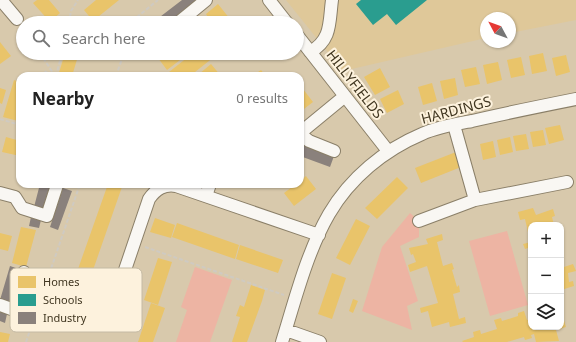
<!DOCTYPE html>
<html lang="en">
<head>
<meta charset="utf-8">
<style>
	:root { --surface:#fff; --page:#f2f2f2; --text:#222; --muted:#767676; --line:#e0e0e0 }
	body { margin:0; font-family:"Noto Sans",sans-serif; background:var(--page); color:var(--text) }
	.controls { position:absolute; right:12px; bottom:12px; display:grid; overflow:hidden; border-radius:8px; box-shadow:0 1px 3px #0004 }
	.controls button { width:36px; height:36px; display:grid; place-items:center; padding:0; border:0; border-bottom:1px solid var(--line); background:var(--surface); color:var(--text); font:20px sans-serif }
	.compass { position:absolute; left:480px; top:12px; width:36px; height:36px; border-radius:50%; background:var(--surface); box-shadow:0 1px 3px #0004; rotate:311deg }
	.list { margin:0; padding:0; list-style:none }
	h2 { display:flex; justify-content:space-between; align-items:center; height:52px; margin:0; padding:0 16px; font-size:17px }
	h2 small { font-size:13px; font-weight:400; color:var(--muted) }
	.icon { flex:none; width:22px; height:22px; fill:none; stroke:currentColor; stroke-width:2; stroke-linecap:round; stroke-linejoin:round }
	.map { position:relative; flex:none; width:576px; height:342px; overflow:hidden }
	.search { position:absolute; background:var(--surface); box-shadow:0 1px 3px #0004; left:16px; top:16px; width:288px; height:44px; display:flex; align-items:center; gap:10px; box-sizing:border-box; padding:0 14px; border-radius:22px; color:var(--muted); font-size:15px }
	.panel { position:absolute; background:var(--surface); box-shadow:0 1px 3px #0004; left:16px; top:72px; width:288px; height:116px; border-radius:12px }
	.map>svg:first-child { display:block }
	.built { fill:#dfc899 }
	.green { fill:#edb4a3 }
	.homes { fill:#e9c46a }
	.schools { fill:#2a9d8f }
	.industry { fill:#8a817c }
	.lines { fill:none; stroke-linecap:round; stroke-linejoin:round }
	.minor-casing { stroke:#8a7f68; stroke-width:14 }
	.path { stroke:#cfcac1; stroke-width:2; stroke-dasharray:4 2; stroke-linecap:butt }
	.minor { stroke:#f9f7f3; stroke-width:12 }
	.labels { text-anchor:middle; stroke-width:4; stroke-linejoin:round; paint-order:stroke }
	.street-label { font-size:14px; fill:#403620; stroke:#fdf2dd }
	.key { fill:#fdf2dd; stroke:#c4baa4; stroke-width:1 }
	.key-label { font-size:11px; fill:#403620 }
</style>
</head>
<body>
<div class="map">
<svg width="576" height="342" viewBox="0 0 576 342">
	<rect width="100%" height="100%" fill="#d8c9ac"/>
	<!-- built -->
	<path class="built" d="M286,0h290v20l-66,13v-15h-24v20l-143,33z"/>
	<!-- green -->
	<path class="green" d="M410,213l9,8v16l-19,9 18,55 -11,5 5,24 -50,-19 20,-64z
		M507,231l21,74 -38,11 -21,-75z
		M195,267l37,13 -22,62h-34l11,-32 -6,-3z"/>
	<!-- homes -->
	<path class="homes" d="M37,0h12l11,13 -10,9 -17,-19z
		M96,0h23l-26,21 -9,-11z
		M218,4l12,15 -5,4h-13l-6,-9z
		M0,42l11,14 -11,8z
		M65,53h14l-7,23h-14z
		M156,53h19l5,7 -13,10 -12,-16z
		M193,53h26l-29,23h-26z
		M543,53l4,18 -15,3 -3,-18z
		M566,55l4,17 -14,4 -4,-18z
		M521,57l4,18 -14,3 -4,-18z
		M498,62l4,18 -15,4 -4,-19z
		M211,64l10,12h-20l-2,-2z
		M476,67l4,17 -15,3 -4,-17z
		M380,68l10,19 -15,8 -11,-18z
		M261,70l5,6h-14z
		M455,78l3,17 -14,4 -4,-18z
		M14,80l6,2v33l-2,6 -15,-4z
		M432,83l5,18 -14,4 -5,-18z
		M0,88l6,2 -4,14 -2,-1z
		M303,89l10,13 -13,10v-21z
		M398,90l6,14 -17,9 -7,-14z
		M560,125l4,15 -15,4 -4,-16z
		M543,130l3,15 -13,2 -3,-15z
		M526,134l3,15 -13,2 -3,-15z
		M6,137l14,4v15l-18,-4z
		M510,137l3,15 -13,3 -3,-15z
		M493,141l3,16 -13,3 -3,-16z
		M456,152l5,15 -40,16 -6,-15z
		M306,176l10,13 -22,17 -10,-13 12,-9h4v-3z
		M397,177l11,11 -31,31 -12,-11z
		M108,184h15l-31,89 -12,43 -15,-4 13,-43z
		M533,208l3,7 17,-6 2,7 -3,1 2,8h-23l-1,16 -5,-22 -5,1 -2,-8z
		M155,218l20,7 -4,13 -21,-6z
		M356,219l14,7 -20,39 -14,-7z
		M177,223l62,22 -4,14 -63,-22z
		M21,227l15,3 -10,37 -14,-4z
		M0,233l12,3 -4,15 -8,-2z
		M442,234l1,6 -6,2 6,24 9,-3 2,6 -2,1 5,17 2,-2 1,7 -7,2 6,25 6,-2 1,6 -16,4 -1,-5 -17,5 -4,-16 -7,2 -1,-5 18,-5 -11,-37 -17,6 -2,-7 8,-3 -3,-8 -2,1 -2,-7 19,-4 -2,-5z
		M531,242v17h-1l-2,-11 -3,1 -2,-5z
		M240,245l43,15 -5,13 -42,-14z
		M158,258l14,4 -14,43 -14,-5z
		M573,264l3,7 -8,2 1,9 4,-1 1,5 -13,4v-22z
		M332,273l14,5 -14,41 -14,-5z
		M251,285l14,5 -3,11 -15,41h-15l8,-25 -4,-1 4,-11 4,2z
		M353,299l5,2 -5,12 -4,-2z
		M151,303l14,5 -12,34h-15z
		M561,310l5,17 -10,3 3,11 -23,1 -2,-8 -3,1 1,3 -7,2 -1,-3 -17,5h-44l-1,-1 12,-4 -1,-5 7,-2 1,4 16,-5 -3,-9 7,-2 1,3 16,-5v-3l6,-2 3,9 4,-1v8h30z
		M0,332l10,2 -2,8h-8z"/>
	<!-- schools -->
	<path class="schools" d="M361,0h66l-31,25 -9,-11 -14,11 -17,-21z"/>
	<!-- industry -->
	<path class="industry" d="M182,0h15l-29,23h-16z
		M300,144l34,12 -4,11 -30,-11z
		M40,184h11l-7,25 -10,-2z
		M63,188l9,3 -14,39 -8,-3z
		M31,217l10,3 -2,8 -10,-2z
		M10,266l9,3 -9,34 -10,-3z
		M0,312l7,2 -2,9 -5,-2z"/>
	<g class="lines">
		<defs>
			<path id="minor" d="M1,0l16,19
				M269,0l18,23
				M178,23l28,-23
				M297,35l91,116
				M310,52c22,-12 19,-30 22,-52
				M454,125l21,75
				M300,133l45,-37
				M300,134l9,7 25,10
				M0,193l15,4 7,11 25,8 10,-31
				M206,196l4,-12
				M419,221l56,-21 92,-18
				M0,305l14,5 10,-38
				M107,323l42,-124c7,-10 15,-15 27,-13l143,49
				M286,330l34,12
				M282,342c13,-42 25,-90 47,-128 21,-36 55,-64 93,-80 15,-7 34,-10 50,-13 34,-8 69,-15 104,-22"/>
		</defs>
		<!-- minor casing -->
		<use href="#minor" class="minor-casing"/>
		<!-- path -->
		<path class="path" d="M69,23l2,-12 7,-11
			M135,23l2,-6 21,-17
			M40,53l15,23
			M42,76l2,-5 9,5
			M56,76l6,-23
			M116,76l8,-23
			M0,119l20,6
			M145,247l139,48
			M26,342l54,-158"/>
		<!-- minor -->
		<use href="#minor" class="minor"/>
	</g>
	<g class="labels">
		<!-- street labels -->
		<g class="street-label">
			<text transform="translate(355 84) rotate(52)" y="5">HILLYFIELDS</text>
			<text transform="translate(456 110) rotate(-15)" y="5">HARDINGS</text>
		</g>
	</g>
	<!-- legend -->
	<rect x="10" y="268" width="132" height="64" rx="6" class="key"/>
	<rect x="18" y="276" width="18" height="12" fill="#e9c46a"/>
	<rect x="18" y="294" width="18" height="12" fill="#2a9d8f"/>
	<rect x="18" y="312" width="18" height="12" fill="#8a817c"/>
	<g class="key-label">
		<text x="43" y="286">Homes</text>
		<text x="43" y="304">Schools</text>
		<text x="43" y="322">Industry</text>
	</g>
</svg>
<div class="controls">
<button>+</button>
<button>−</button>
<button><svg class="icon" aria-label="layers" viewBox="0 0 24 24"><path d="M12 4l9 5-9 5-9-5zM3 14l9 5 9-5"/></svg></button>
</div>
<svg class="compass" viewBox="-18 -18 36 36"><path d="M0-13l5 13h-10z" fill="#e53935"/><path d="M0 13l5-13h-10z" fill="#767676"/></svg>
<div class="search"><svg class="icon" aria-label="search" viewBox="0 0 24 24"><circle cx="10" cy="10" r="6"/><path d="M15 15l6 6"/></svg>Search here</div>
<section class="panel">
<h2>Nearby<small>0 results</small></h2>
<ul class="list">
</ul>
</section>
</div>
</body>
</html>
